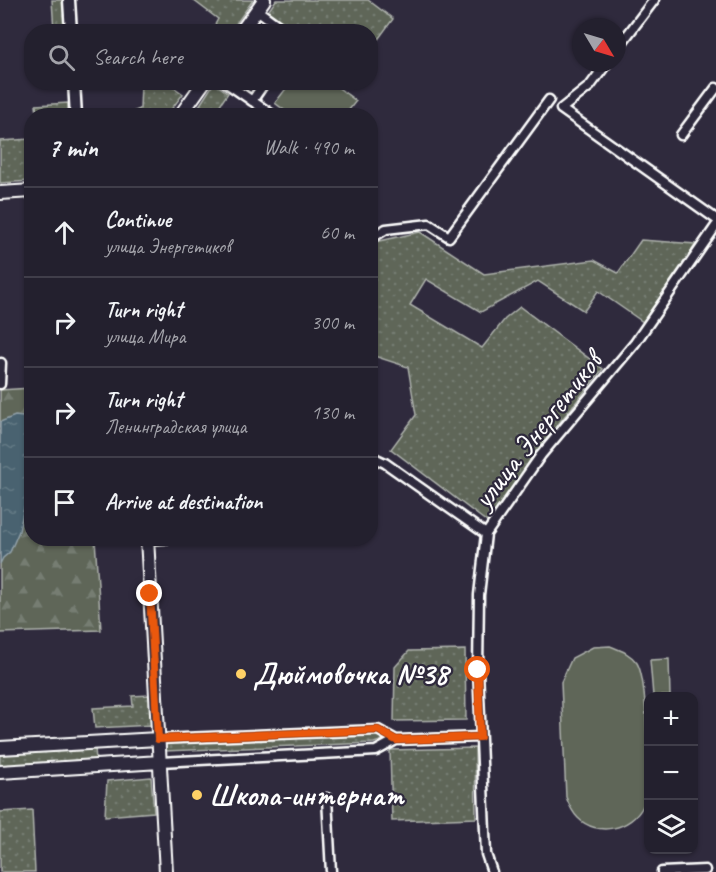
<!DOCTYPE html>
<html lang="en">
<head>
<meta charset="utf-8">
<style>
	:root { --surface:#23202e; --page:#2b2836; --text:#f1f3f6; --muted:#a3a3aa; --line:#403e4a }
	body { margin:0; font-family:Caveat,sans-serif; background:var(--page); color:var(--text) }
	.controls { position:absolute; right:18px; bottom:18px; display:grid; overflow:hidden; border-radius:12px; box-shadow:0 2px 4px #0004 }
	.controls button { width:54px; height:54px; display:grid; place-items:center; padding:0; border:0; border-bottom:2px solid var(--line); background:var(--surface); color:var(--text); font:30px sans-serif }
	.compass { position:absolute; left:572px; top:18px; width:54px; height:54px; border-radius:50%; background:var(--surface); box-shadow:0 2px 4px #0004; rotate:128deg }
	.stop { position:absolute; width:18px; height:18px; margin:-14px; border:4px solid #ea580c; border-radius:50%; background:#fff }
	.stop.end { background:#ea580c; border-color:#fff; box-shadow:0 2px 6px #0008 }
	.list { margin:0; padding:0; list-style:none }
	h2 { display:flex; justify-content:space-between; align-items:center; height:78px; margin:0; padding:0 24px; font-size:26px }
	h2 small { font-size:20px; font-weight:400; color:var(--muted) }
	.list li { display:grid; grid-template-columns:39px 1fr auto; gap:18px; align-items:center; box-sizing:border-box; height:90px; padding:0 24px; border-top:2px solid var(--line) }
	.list b { display:block; font-size:22px; white-space:nowrap }
	.list p { margin:0; font-size:20px; white-space:nowrap; color:var(--muted) }
	.list em { font-size:20px; font-style:normal; color:var(--muted) }
	.icon { flex:none; width:33px; height:33px; fill:none; stroke:currentColor; stroke-width:2; stroke-linecap:round; stroke-linejoin:round }
	.map { position:relative; flex:none; width:716px; height:872px; overflow:hidden }
	.search { position:absolute; background:var(--surface); box-shadow:0 2px 4px #0004; left:24px; top:24px; width:354px; height:66px; display:flex; align-items:center; gap:15px; box-sizing:border-box; padding:0 21px; border-radius:24px; color:var(--muted); font-size:22px }
	.panel { position:absolute; background:var(--surface); box-shadow:0 2px 4px #0004; left:24px; top:108px; width:354px; height:438px; border-radius:24px }
	.map>svg:first-child { display:block }
	.grass { fill:url(#grass-dots); stroke:#aeb2ac; stroke-width:1.5 }
	.forest { fill:url(#forest-firs); stroke:#aeb2ac; stroke-width:1.5 }
	.garden { fill:#5e6659; stroke:#aeb2ac; stroke-width:1.5 }
	.water { fill:url(#water-ripples); stroke:#92a1a9; stroke-width:1.5 }
	.lines { fill:none; stroke-linecap:round; stroke-linejoin:round }
	.minor-casing { stroke:#fff; stroke-width:13 }
	.tertiary-casing { stroke:#fff; stroke-width:15 }
	.secondary-casing { stroke:#fff; stroke-width:16 }
	.minor { stroke:#2f2a3d; stroke-width:8 }
	.tertiary { stroke:#2f2a3d; stroke-width:10 }
	.secondary { stroke:#2f2a3d; stroke-width:12 }
	.route { stroke:#ea580c; stroke-width:8 }
	.poi-dot { fill:#ffd166; stroke:#2f2a3d; stroke-width:2 }
	.labels { text-anchor:middle; stroke-width:4.5; stroke-linejoin:round; paint-order:stroke }
	.street-label { font-size:30px; fill:#fff; stroke:#2f2a3d }
	.poi-label { font-size:30px; font-weight:bold; fill:#fff; stroke:#2f2a3d; text-anchor:start }
</style>
</head>
<body>
<div class="map">
<svg width="716" height="872" viewBox="0 0 716 872">
	<defs>
		<pattern id="grass-dots" width="8" height="8" patternUnits="userSpaceOnUse" patternTransform="scale(1.5)"><rect width="8" height="8" fill="#5e6659"/><path d="M2 2h.1M6 6h.1" fill="none" stroke="#767d72" stroke-width="1.8" stroke-linecap="round"/></pattern>
		<pattern id="forest-firs" width="22" height="20" patternUnits="userSpaceOnUse" patternTransform="scale(1.5)"><rect width="22" height="20" fill="#5e6659"/><path d="M5 1l3.5 6h-7zM16 11l3.5 6h-7z" fill="#767d72"/></pattern>
		<pattern id="water-ripples" width="26" height="14" patternUnits="userSpaceOnUse" patternTransform="scale(1.5)"><rect width="26" height="14" fill="#496270"/><path d="M2 4q2-2 4 0t4 0M15 11q2-2 4 0t4 0" fill="none" stroke="#647a85"/></pattern>
	</defs>
	<rect width="100%" height="100%" fill="#2f2a3d"/>
	<filter id="ink" filterUnits="userSpaceOnUse"><feTurbulence type="fractalNoise" baseFrequency=".0167" numOctaves="2"/><feDisplacementMap in="SourceGraphic" scale="12" xChannelSelector="R" yChannelSelector="G"/><feConvolveMatrix kernelMatrix="1 2 1 2 8 2 1 2 1" color-interpolation-filters="sRGB"/></filter>
	<g filter="url(#ink)">
		<!-- grass -->
		<path class="grass" d="M52,0h13l2,31h-13z
			M193,0h60l-22,31 -20,1 7,-13z
			M276,0h92l25,19 -22,30 -1,-17 -78,-1 -25,-18z
			M141,83h27l15,11 -16,21h-42l15,-6z
			M214,83l14,10 -15,22h-17l-2,-1z
			M68,103v12h-31l-1,-10z
			M31,139v42l-31,2v-42z
			M420,232l64,42 110,-14 24,13 23,-33 55,4 -53,78 -45,-31 -14,20 -46,-30 -57,31 -55,-33 -16,26 72,43 23,-29 15,-12 83,62 -69,85 -43,71 -100,-76 25,-34 -8,-48 -37,-12 -1,-112z
			M465,650l1,70 -72,1 1,-54 14,-16z
			M150,695l2,30 -57,3 -2,-20 40,-2 -1,-10z
			M377,732l16,5 -19,6 -210,8v-10z
			M95,748l1,13 -96,5v-13z
			M475,748l1,70 -84,3 -2,-71z
			M151,777l3,35 -49,4 2,-35z
			M32,810l3,62h-35v-60z"/>
		<!-- forest -->
		<path class="forest" d="M31,388l1,150 63,1 6,91 -101,3v-243z"/>
		<!-- garden -->
		<path class="garden" d="M291,82l41,1 24,18 -11,14h-54l-16,-12z
			M610,646c10,4 20,7 27,17 11,18 10,99 11,125 -1,6 -2,13 -5,18 -12,24 -46,31 -65,12 -6,-6 -9,-13 -12,-21l-5,-115 11,-24 21,-11z
			M669,659l1,37h-17l-3,-36z"/>
		<!-- water -->
		<path class="water" d="M15,416l8,1 8,8v70l-7,13 -5,23 -9,21 -7,6 -3,6v-142z"/>
		<g class="lines">
			<defs>
				<path id="minor" d="M257,10l30,22
					M617,49l37,-49
					M607,63l-17,23 -29,23 155,110
					M225,82l49,34
					M252,101l13,-19
					M681,135l35,-47
					M370,239l16,-10 43,-5 20,13 100,-137
					M0,384l1,-21
					M370,456l15,7 101,71
					M147,540l30,-2
					M158,739l220,-9 18,10
					M160,762l199,-10 17,-1 20,-11 84,-3
					M327,798l4,74
					M492,872l-6,-18 -8,-184 1,-75 7,-61 55,-79 94,-112 81,-117
					M662,872l43,-2"/>
				<path id="tertiary" d="M69,0l2,32
					M74,82l2,34"/>
				<path id="secondary" d="M241,32l23,-32
					M180,116l24,-34
					M0,193l32,-2
					M147,538l19,334
					M0,748l158,-9
					M0,772l160,-10"/>
			</defs>
			<!-- minor casing -->
			<use href="#minor" class="minor-casing"/>
			<!-- tertiary casing -->
			<use href="#tertiary" class="tertiary-casing"/>
			<!-- secondary casing -->
			<use href="#secondary" class="secondary-casing"/>
			<!-- minor -->
			<use href="#minor" class="minor"/>
			<!-- tertiary -->
			<use href="#tertiary" class="tertiary"/>
			<!-- secondary -->
			<use href="#secondary" class="secondary"/>
		</g>
	</g>
	<g class="lines" filter="url(#ink)">
		<!-- route -->
		<path class="route" d="M150,594l8,145 220,-9 18,10 84,-3 -2,-67"/>
	</g>
	<!-- markers -->
	<g class="poi-dot">
		<circle cx="241" cy="674" r="6"/>
		<circle cx="197" cy="795" r="6"/>
	</g>
	<g class="labels">
		<!-- street labels -->
		<g class="street-label">
			<text transform="translate(537 430) rotate(-52)" y="10">улица Энергетиков</text>
		</g>
		<!-- poi labels -->
		<g class="poi-label">
			<text x="253" y="684">Дюймовочка №38</text>
			<text x="209" y="805">Школа-интернат</text>
		</g>
	</g>
</svg>
<div class="controls">
<button>+</button>
<button>−</button>
<button><svg class="icon" aria-label="layers" viewBox="0 0 24 24"><path d="M12 4l9 5-9 5-9-5zM3 14l9 5 9-5"/></svg></button>
</div>
<svg class="compass" viewBox="-18 -18 36 36"><path d="M0-13l5 13h-10z" fill="#e53935"/><path d="M0 13l5-13h-10z" fill="#a3a3aa"/></svg>
<div class="stop" style="left:478px;top:670px"></div>
<div class="stop end" style="left:150px;top:594px"></div>
<div class="search"><svg class="icon" aria-label="search" viewBox="0 0 24 24"><circle cx="10" cy="10" r="6"/><path d="M15 15l6 6"/></svg>Search here</div>
<section class="panel">
<h2>7 min<small>Walk · 490 m</small></h2>
<ul class="list">
<li><svg class="icon" aria-label="ahead" viewBox="0 0 24 24"><path d="M12 20V5M6 11l6-6 6 6"/></svg><div><b>Continue</b><p>улица Энергетиков</p></div><em>60 m</em></li>
<li><svg class="icon" aria-label="right" viewBox="0 0 24 24"><path d="M7 20v-9h11M14 6l5 5-5 5"/></svg><div><b>Turn right</b><p>улица Мира</p></div><em>300 m</em></li>
<li><svg class="icon" aria-label="right" viewBox="0 0 24 24"><path d="M7 20v-9h11M14 6l5 5-5 5"/></svg><div><b>Turn right</b><p>Ленинградская улица</p></div><em>130 m</em></li>
<li><svg class="icon" aria-label="arrive" viewBox="0 0 24 24"><path d="M6 21V4h12l-3 4 3 4H6"/></svg><div><b>Arrive at destination</b></div></li>
</ul>
</section>
</div>
</body>
</html>
